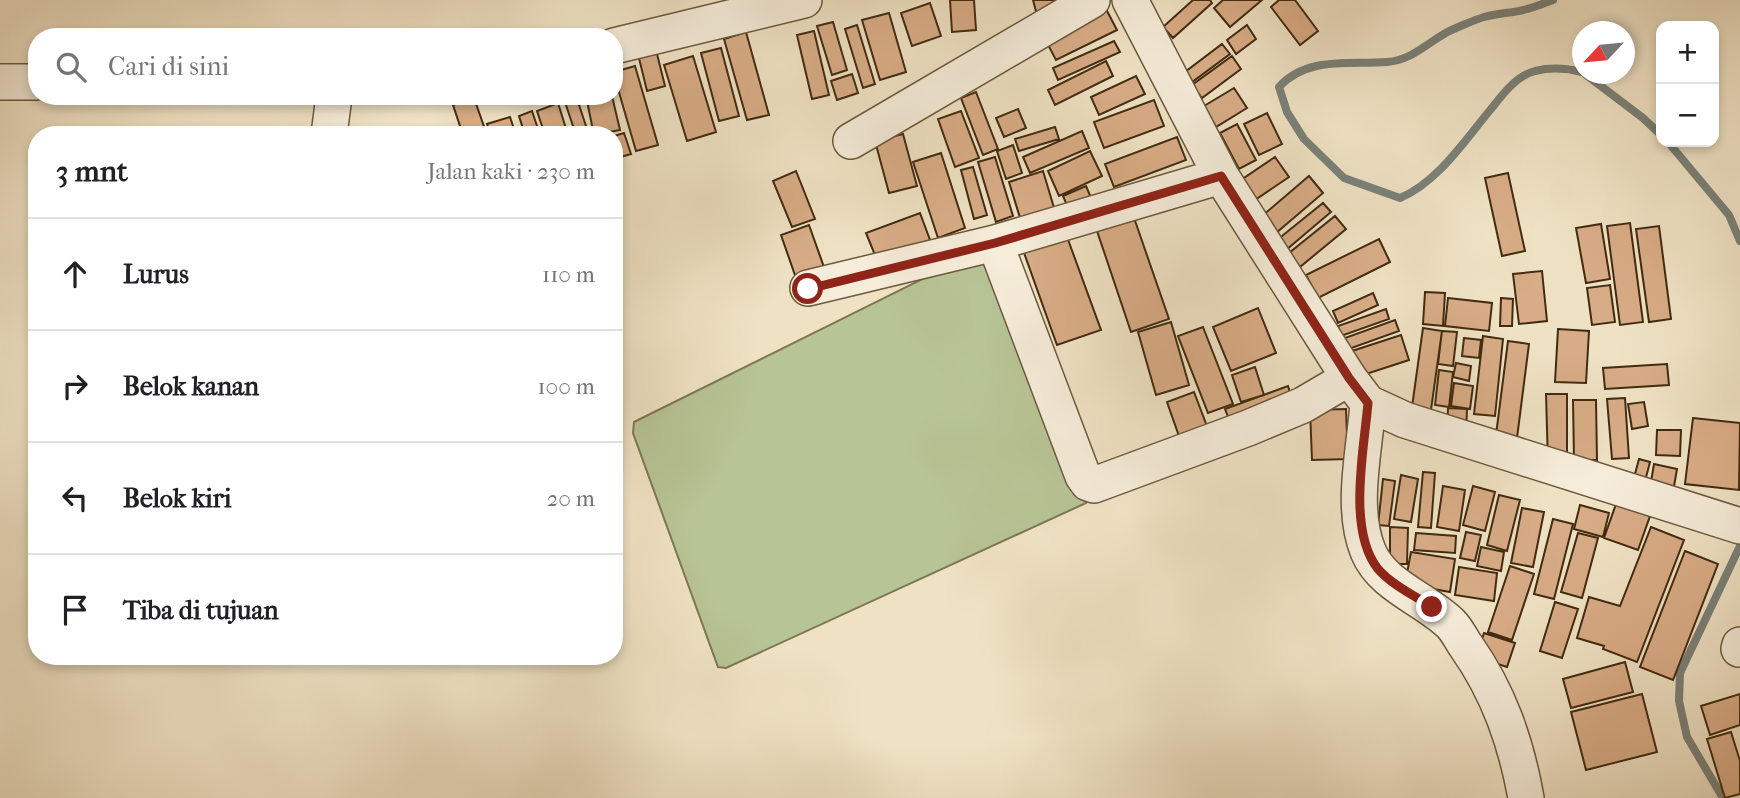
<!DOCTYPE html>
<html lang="id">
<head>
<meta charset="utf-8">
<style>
	:root { --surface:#fff; --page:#f2f2f2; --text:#202124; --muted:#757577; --line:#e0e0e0 }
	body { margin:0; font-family:"IM FELL French Canon",serif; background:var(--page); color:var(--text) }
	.controls { position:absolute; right:21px; top:21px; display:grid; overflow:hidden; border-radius:14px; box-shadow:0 4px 10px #0003 }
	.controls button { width:63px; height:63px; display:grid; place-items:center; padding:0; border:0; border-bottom:2px solid var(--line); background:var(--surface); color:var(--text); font:35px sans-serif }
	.compass { position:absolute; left:1572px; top:21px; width:63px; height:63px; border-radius:50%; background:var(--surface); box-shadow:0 4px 10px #0003; rotate:244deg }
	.stop { position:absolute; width:21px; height:21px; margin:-16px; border:5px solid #8f2418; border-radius:50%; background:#fff }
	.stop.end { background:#8f2418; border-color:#fff; box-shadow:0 2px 7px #0008 }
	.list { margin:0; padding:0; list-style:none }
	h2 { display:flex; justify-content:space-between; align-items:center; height:91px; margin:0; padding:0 28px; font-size:30px }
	h2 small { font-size:23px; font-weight:400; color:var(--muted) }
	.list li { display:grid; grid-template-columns:46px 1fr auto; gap:21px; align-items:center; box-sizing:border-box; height:112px; padding:0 28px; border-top:2px solid var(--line) }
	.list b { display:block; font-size:26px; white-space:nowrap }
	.list em { font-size:23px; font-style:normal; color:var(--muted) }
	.icon { flex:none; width:38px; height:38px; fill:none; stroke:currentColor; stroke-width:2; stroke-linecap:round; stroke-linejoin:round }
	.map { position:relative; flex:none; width:1740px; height:798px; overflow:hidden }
	.search { position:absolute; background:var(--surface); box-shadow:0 4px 10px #0003; left:28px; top:28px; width:595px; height:77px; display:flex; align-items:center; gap:18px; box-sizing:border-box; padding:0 24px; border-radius:28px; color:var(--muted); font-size:26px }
	.panel { position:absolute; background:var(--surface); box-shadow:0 4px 10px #0003; left:28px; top:126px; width:595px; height:539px; border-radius:28px }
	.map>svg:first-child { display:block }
	.green { fill:#b7c495; stroke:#7c7853; stroke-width:2 }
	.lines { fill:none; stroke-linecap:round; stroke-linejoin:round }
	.stream { stroke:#7a8179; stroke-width:8 }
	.building { fill:#d8ac86; stroke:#422b11; stroke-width:2 }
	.minor-casing { stroke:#6d593e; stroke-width:38 }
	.minor { stroke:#f5ecd9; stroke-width:35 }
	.route { stroke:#8f2418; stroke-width:9 }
</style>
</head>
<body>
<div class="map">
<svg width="1740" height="798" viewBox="0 0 1740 798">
	<rect width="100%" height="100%" fill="#efe2c4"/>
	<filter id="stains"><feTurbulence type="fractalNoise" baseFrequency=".00286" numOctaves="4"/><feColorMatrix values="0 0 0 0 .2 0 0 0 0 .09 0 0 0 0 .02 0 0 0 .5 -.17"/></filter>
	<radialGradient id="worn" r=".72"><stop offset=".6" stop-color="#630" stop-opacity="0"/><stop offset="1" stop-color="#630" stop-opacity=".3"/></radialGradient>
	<!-- green -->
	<path class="green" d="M995,243l92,254 -1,6 -360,165 -8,-1 -85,-234 1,-11z"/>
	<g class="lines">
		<!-- stream -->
		<path class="stream" d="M1553,0c-9,3 -17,7 -26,9 -14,4 -29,4 -43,8 -7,2 -34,13 -40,17 -19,11 -33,26 -57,28 -38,3 -80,-6 -108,25l8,25 17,27 40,39 56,20c38,-16 65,-58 91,-89 12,-15 25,-33 44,-38 17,-4 31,-3 47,1
			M1585,74l58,44 18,17
			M1668,142l61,73 11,26
			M1723,798l-36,-61 -8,-36 1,-28 60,-127"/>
	</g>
	<!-- building -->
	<path class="building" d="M950,0h24l2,30 -24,2z
		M1033,0h27l-22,19z
		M1193,0h17l2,3 -39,35 -10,-11z
		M1223,0h39l-32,27 -16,-19z
		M1279,0h16l23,31 -18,14 -29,-38z
		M930,3l11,33 -29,10 -11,-33z
		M1106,9l11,21 -61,30 -11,-21z
		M889,13l17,59 -26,8 -18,-60z
		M833,22l14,48 -15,5 -15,-49z
		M857,25l18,59 -12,4 -18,-59z
		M1247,25l9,14 -20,15 -9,-14z
		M814,31l15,64 -17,4 -15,-64z
		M746,32l23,83 -22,5 -23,-81z
		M1114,41l6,11 -62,28 -5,-12z
		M1222,44l8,10 -42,31 -7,-10z
		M721,48l18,68 -20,5 -18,-68z
		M656,50l9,36 -18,5 -9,-37z
		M693,56l23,76 -29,9 -23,-76z
		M1232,56l9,13 -39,29 -10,-13z
		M1106,61l7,15 -58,29 -7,-15z
		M635,66l23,79 -22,6 -22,-76v-3z
		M852,74l6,19 -21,7 -6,-19z
		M1136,76l9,18 -46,21 -8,-18z
		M1234,88l13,20 -31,19 -12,-21z
		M976,92l22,57 -15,6 -22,-57z
		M563,96h13l13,39h-13z
		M612,96l8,34 -26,5 -7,-34z
		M474,98l13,37h-24l-10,-30z
		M1154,100l10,26 -60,22 -10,-26z
		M558,103l10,32h-23l-8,-24z
		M1018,109l8,19 -22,9 -8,-19z
		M532,111l8,24h-15l-6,-19z
		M961,111l18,47 -24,9 -17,-48z
		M1267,113l15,31 -23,11 -15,-31z
		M510,117l6,18h-25l-4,-11z
		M1237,124l19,36 -17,9 -19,-36z
		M1055,127l4,12 -40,12 -4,-12z
		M1082,131l7,17 -59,25 -7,-16z
		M624,133l7,21 -17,5v-23z
		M903,134l14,52 -28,7 -14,-52z
		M1177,137l9,23 -72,27 -9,-23z
		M1013,145l9,28 -16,6 -9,-28z
		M1090,151l12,25 -43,20 -11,-25z
		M941,153l24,75 -27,10 -25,-76z
		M995,157l18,59 -17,6 -18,-60z
		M1275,157l14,20 -37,25 -14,-20z
		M973,167l14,48 -13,4 -13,-49z
		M796,171l19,48 -23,8 -19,-46z
		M1043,171l12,40 -34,10 -12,-39z
		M1508,173l17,78 -23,5 -17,-78z
		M1309,176l14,17 -47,40 -14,-17z
		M1086,186l6,14 -23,10 -6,-14z
		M1323,203l8,9 -45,38 -9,-10z
		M1132,212l37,107 -38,13 -36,-107z
		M920,213l10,27 -53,20 -11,-27z
		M1335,216l11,13 -46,38 -11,-14z
		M1630,223l13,99 -23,3 -13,-99z
		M1601,224l9,55 -24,4 -10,-55z
		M809,225l16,45 -28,11 -16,-46z
		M1659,226l12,93 -22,3 -13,-93z
		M1066,234l35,96 -44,15 -34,-95z
		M1379,239l11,23 -72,36 -12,-23z
		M1542,271l5,50 -28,3 -6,-50z
		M1610,285l5,37 -23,3 -5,-37z
		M1425,292l20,1 -2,33 -20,-2z
		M1373,293l5,12 -40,18 -5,-12z
		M1448,298l44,5 -3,28 -44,-5z
		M1501,298l12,1 -1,27h-12z
		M1258,308l18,45 -45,18 -18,-44z
		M1386,309l3,10 -48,17 -3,-10z
		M1395,320l4,11 -53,19 -4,-11z
		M1171,322l18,63 -33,10 -18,-63z
		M1203,327l30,77 -25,9 -30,-77z
		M1423,328l19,3 -12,86 -19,-3z
		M1558,329l31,2 -3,52 -31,-1z
		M1442,331l15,1 -4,34 -15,-2z
		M1401,335l8,25 -52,17 -8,-25z
		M1483,336l20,3 -8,77 -21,-2z
		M1464,338l17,2 -2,18 -17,-2z
		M1508,341l21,3 -12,94 -21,-3z
		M1456,363l15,3 -2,15 -16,-4z
		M1667,364l2,21 -64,4 -2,-21z
		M1255,367l9,28 -23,7 -9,-27z
		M1439,370l14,2 -4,35 -14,-2z
		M1454,383l19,3 -3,23 -19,-3z
		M1288,386l6,19 -62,22 -7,-18z
		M1194,392l14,37 -28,10 -13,-37z
		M1546,394h21v69l-19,1z
		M1625,398l4,60 -17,1 -5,-60z
		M1573,400h23l1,60h-23z
		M1644,402l4,24 -16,3 -4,-25z
		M1448,408l19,1 -1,25 -19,-2z
		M1346,409l2,50 -36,1 -2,-50z
		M1693,418l47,5 -1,67 -54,-6z
		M1657,430h24l-1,26 -24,-1z
		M1639,459l11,3 -7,27 -11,-4z
		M1654,464l23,5 -4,23 -23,-4z
		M1423,472l12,1 -4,55 -13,-1z
		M1401,475l17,4 -7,43 -17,-3z
		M1383,479l12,2 -6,45 -11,-1z
		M1443,486l22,4 -6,41 -22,-4z
		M1473,486l22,6 -10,39 -22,-6z
		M1499,495l21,5 -13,51 -20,-6z
		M1616,504l34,12 -12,34 -34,-12z
		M1580,505l29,8 -6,24 -29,-8z
		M1522,508l22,4 -11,55 -22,-4z
		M1553,519l20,5 -19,75 -20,-5z
		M1390,527l18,1 -1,36h-17z
		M1651,527l33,13 -47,122 -34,-13 1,-3 -27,-8 12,-41 31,9z
		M1466,532l15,3 -6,26 -15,-3z
		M1416,533l40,3 -1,17 -41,-3z
		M1578,533l20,5 -16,60 -21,-6z
		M1481,547l23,5 -3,19 -24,-5z
		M1685,551l33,13 -45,116 -33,-13z
		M1411,552l44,7 -5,33 -45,-8z
		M1510,566l24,8 -22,66 -24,-8z
		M1459,567l38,6 -3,28 -39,-6z
		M1555,602l23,7 -16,49 -22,-7z
		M1484,633l31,10 -8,24 -31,-10z
		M1625,662l8,30 -62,16 -8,-29z
		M1642,694l15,58 -71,18 -15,-58z
		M1740,694v31l-30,10 -9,-29z
		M1731,732l9,29v33l-15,4 -18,-59z"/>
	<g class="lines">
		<defs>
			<path id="minor" d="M1130,0l91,176 128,202 19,25 37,17 335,106
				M614,46l190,-46
				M0,82h37
				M329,135l5,-39
				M851,141l241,-141
				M995,243l88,233 5,7 6,2 154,-57 55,-23 46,-27
				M808,288l187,-45 226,-67
				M1368,403c-3,46 -18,104 0,148 14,35 58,48 83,73 6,6 10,15 15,22 33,47 50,96 60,152
				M1739,649l1,-4"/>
		</defs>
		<!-- minor casing -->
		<use href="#minor" class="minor-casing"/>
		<!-- minor -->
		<use href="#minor" class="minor"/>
	</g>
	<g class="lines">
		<!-- route -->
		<path class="route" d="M808,289l187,-46 226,-67 128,202 19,25c-4,47 -21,127 10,166 14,16 37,27 54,38"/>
	</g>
	<rect width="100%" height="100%" filter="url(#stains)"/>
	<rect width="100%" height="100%" fill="url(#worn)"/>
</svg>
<div class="controls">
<button>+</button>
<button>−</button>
</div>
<svg class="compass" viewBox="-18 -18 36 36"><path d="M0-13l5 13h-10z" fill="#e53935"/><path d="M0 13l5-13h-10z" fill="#757577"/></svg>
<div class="stop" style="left:808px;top:289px"></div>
<div class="stop end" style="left:1432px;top:607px"></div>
<div class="search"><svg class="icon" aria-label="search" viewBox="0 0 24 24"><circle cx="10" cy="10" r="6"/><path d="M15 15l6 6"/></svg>Cari di sini</div>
<section class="panel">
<h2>3 mnt<small>Jalan kaki · 230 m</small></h2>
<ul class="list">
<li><svg class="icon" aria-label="ahead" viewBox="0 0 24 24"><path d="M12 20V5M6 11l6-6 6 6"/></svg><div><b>Lurus</b></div><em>110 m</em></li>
<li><svg class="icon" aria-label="right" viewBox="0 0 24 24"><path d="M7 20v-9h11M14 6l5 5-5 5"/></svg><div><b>Belok kanan</b></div><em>100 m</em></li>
<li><svg class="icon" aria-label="left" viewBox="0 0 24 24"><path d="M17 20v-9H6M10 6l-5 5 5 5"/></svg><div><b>Belok kiri</b></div><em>20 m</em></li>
<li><svg class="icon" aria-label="arrive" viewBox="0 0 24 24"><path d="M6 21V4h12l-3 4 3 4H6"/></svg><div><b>Tiba di tujuan</b></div></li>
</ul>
</section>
</div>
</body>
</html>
